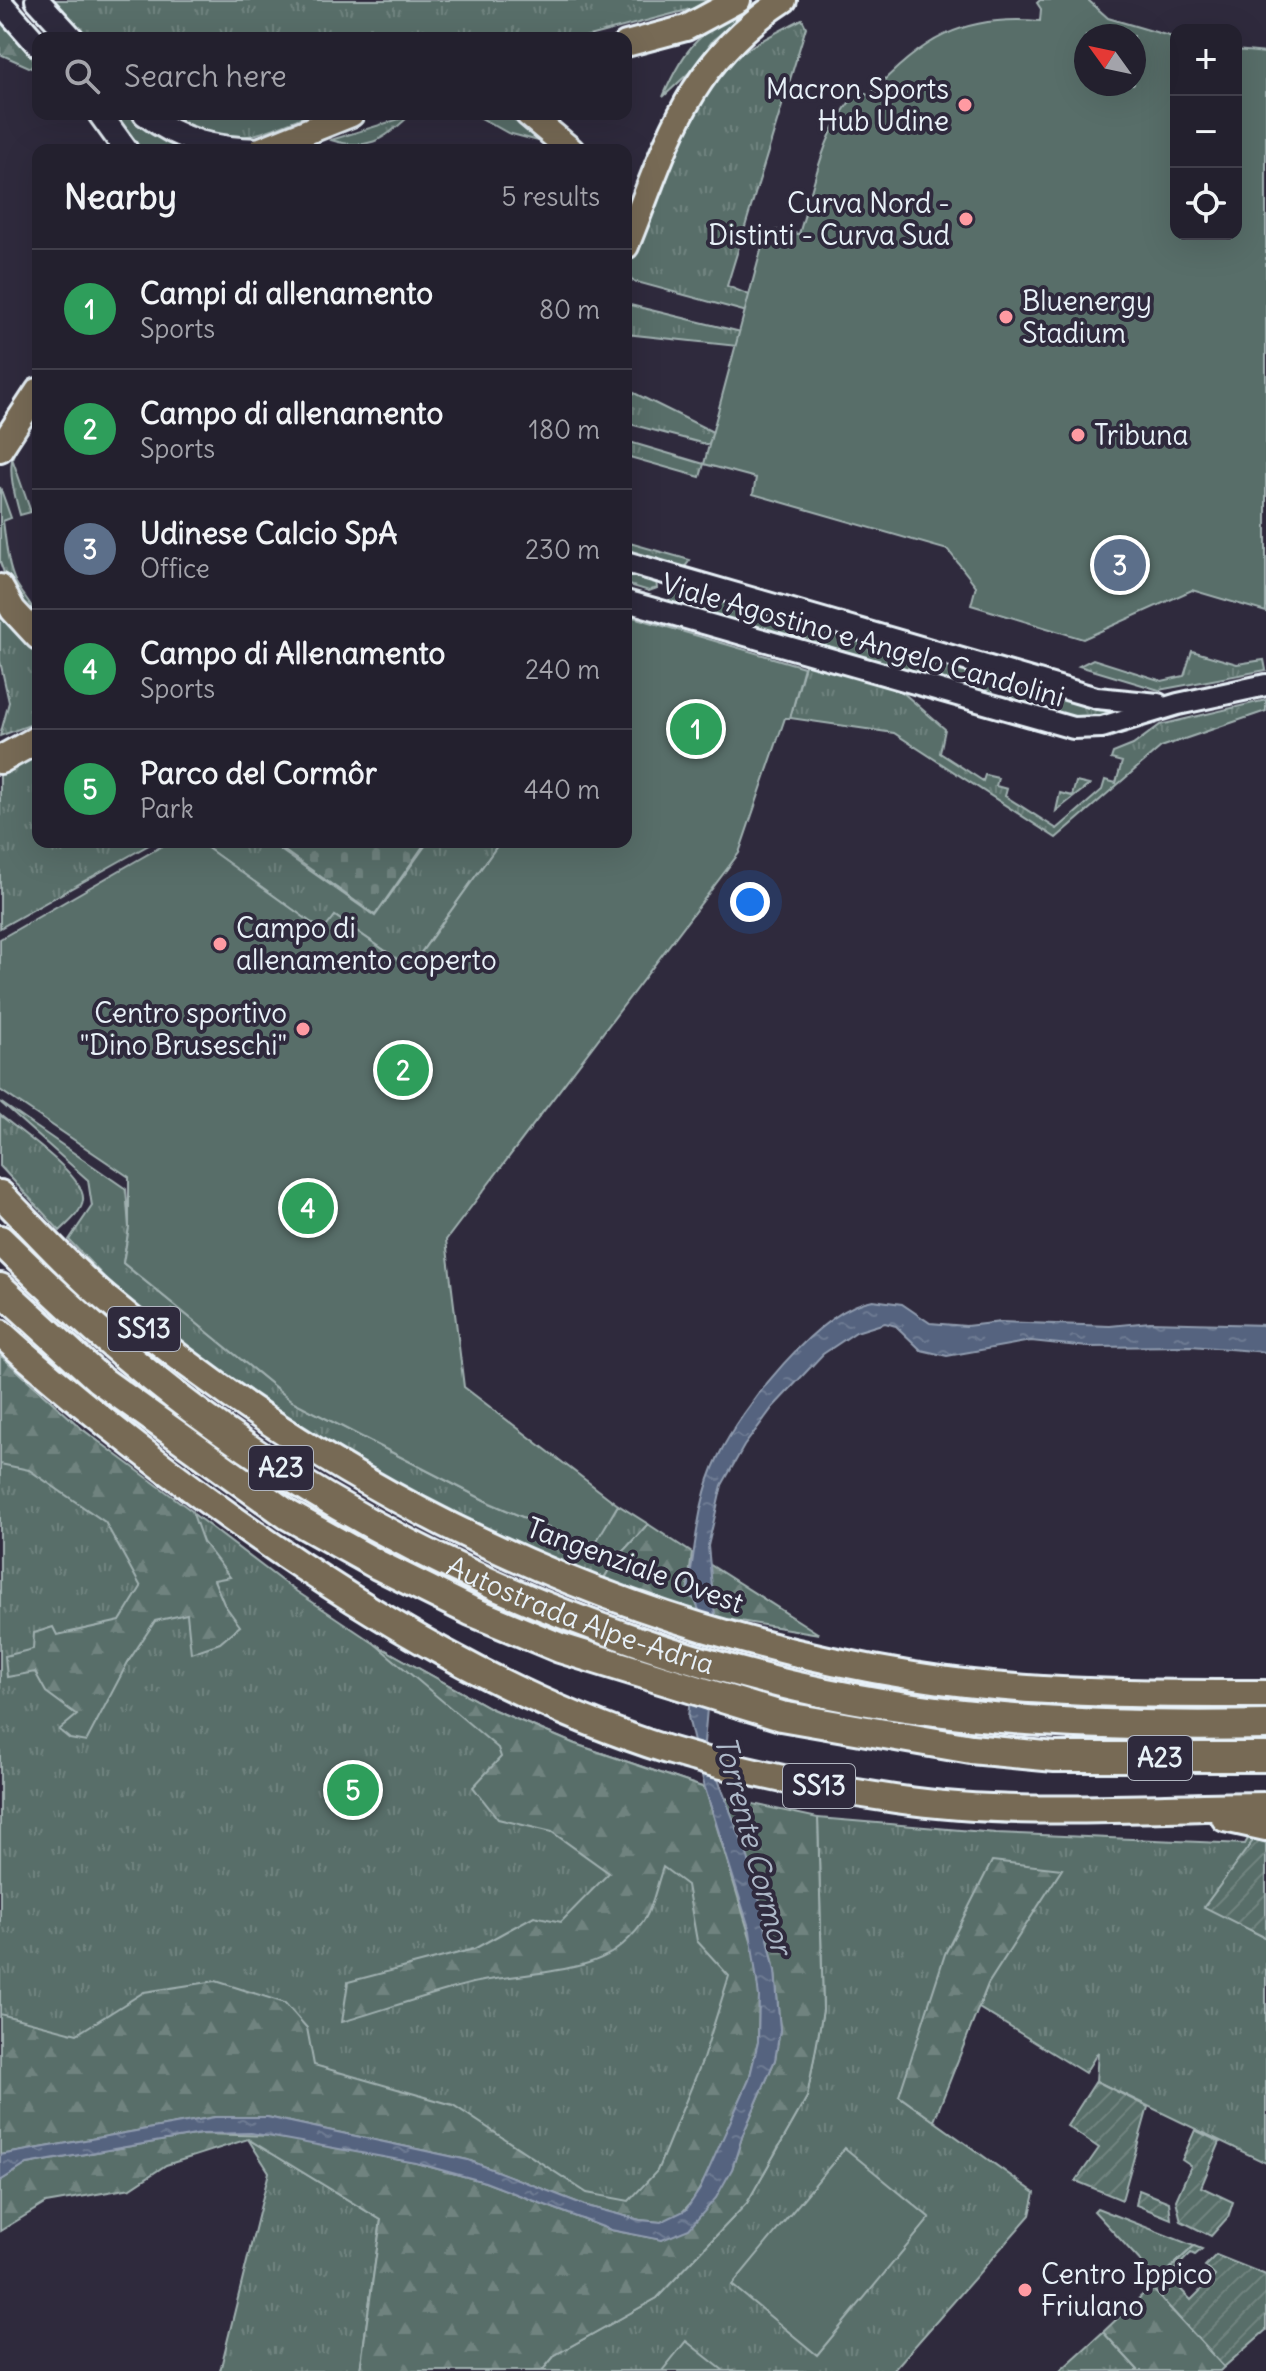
<!DOCTYPE html>
<html lang="en">
<head>
<meta charset="utf-8">
<style>
	:root { --surface:#23202e; --page:#2b2836; --text:#f1f3f6; --muted:#a3a3aa; --line:#403e4a; --accent:#ff9aa2 }
	body { margin:0; font-family:Delius,sans-serif; background:var(--page); color:var(--text) }
	.controls { position:absolute; right:24px; top:24px; display:grid; overflow:hidden; border-radius:16px; box-shadow:0 8px 32px #0002 }
	.controls button { width:72px; height:72px; display:grid; place-items:center; padding:0; border:0; border-bottom:2px solid var(--line); background:var(--surface); color:var(--text); font:40px sans-serif }
	.compass { position:absolute; left:1074px; top:24px; width:72px; height:72px; border-radius:50%; background:var(--surface); box-shadow:0 8px 32px #0002; rotate:303deg }
	.you { position:absolute; left:750px; top:902px; width:28px; height:28px; margin:-20px; border:6px solid #fff; border-radius:50%; background:#1a73e8; box-shadow:0 0 0 12px #1a73e833 }
	.badge { display:grid; place-items:center; width:52px; height:52px; border-radius:50%; background:var(--accent); color:#fff; font-size:26px; font-weight:700 }
	.pin { position:absolute; translate:-50% -50%; border:4px solid #fff; box-shadow:0 2px 8px #0006 }
	.list { margin:0; padding:0; list-style:none }
	h2 { display:flex; justify-content:space-between; align-items:center; height:104px; margin:0; padding:0 32px; font-size:34px }
	h2 small { font-size:26px; font-weight:400; color:var(--muted) }
	.list li { display:grid; grid-template-columns:52px 1fr auto; gap:24px; align-items:center; box-sizing:border-box; height:120px; padding:0 32px; border-top:2px solid var(--line) }
	.list b { display:block; font-size:30px; white-space:nowrap }
	.list p { margin:0; font-size:26px; white-space:nowrap; color:var(--muted) }
	.list em { font-size:26px; font-style:normal; color:var(--muted) }
	.icon { flex:none; width:44px; height:44px; fill:none; stroke:currentColor; stroke-width:2; stroke-linecap:round; stroke-linejoin:round }
	.map { position:relative; flex:none; width:1266px; height:2371px; overflow:hidden }
	.search { position:absolute; background:var(--surface); box-shadow:0 8px 32px #0002; left:32px; top:32px; width:600px; height:88px; display:flex; align-items:center; gap:20px; box-sizing:border-box; padding:0 28px; border-radius:16px; color:var(--muted); font-size:30px }
	.panel { position:absolute; background:var(--surface); box-shadow:0 8px 32px #0002; left:32px; top:144px; width:600px; height:704px; border-radius:16px }
	.map>svg:first-child { display:block }
	.grass { fill:url(#grass-tufts); stroke:#a0b0b0; stroke-width:2 }
	.forest { fill:url(#forest-firs); stroke:#a0b0b0; stroke-width:2 }
	.cemetery { fill:url(#cemetery-stones); stroke:#a0b0b0; stroke-width:2 }
	.garden { fill:url(#garden-furrows); stroke:#a0b0b0; stroke-width:2 }
	.pitch { fill:#586e69; stroke:#a0b0b0; stroke-width:2; fill-rule:evenodd }
	.water { fill:url(#water-ripples); stroke:#909caf; stroke-width:2 }
	.lines { fill:none; stroke-linecap:round; stroke-linejoin:round }
	.tertiary-casing { stroke:#e8f1f8; stroke-width:26 }
	.secondary-casing { stroke:#e8f1f8; stroke-width:28 }
	.primary-casing { stroke:#e8f1f8; stroke-width:30 }
	.trunk-casing { stroke:#e8f1f8; stroke-width:32 }
	.motorway-casing { stroke:#e8f1f8; stroke-width:34 }
	.tertiary { stroke:#2f2a3d; stroke-width:20 }
	.secondary { stroke:#2f2a3d; stroke-width:22 }
	.primary { stroke:#776a54; stroke-width:24 }
	.trunk { stroke:#776a54; stroke-width:26 }
	.motorway { stroke:#776a54; stroke-width:28 }
	.poi-dot { fill:#ff9aa2; stroke:#2f2a3d; stroke-width:3 }
	.labels { text-anchor:middle; stroke-width:8; stroke-linejoin:round; paint-order:stroke }
	.shield { fill:#2f2a3d; stroke:#b0b5c0; stroke-width:2 }
	.shield-label { font-size:26px; font-weight:bold; fill:#e8f1f8 }
	.poi-label { font-size:28px; fill:#e8f1f8; stroke:#2f2a3d; text-anchor:start }
	.street-label { font-size:28px; fill:#e8f1f8; stroke:#2f2a3d }
	.water-label { font-size:30px; font-style:italic; fill:#adb8c8; stroke:#2f2a3d }
</style>
</head>
<body>
<div class="map">
<svg width="1266" height="2371" viewBox="0 0 1266 2371">
	<defs>
		<pattern id="grass-tufts" width="24" height="20" patternUnits="userSpaceOnUse" patternTransform="scale(2)"><rect width="24" height="20" fill="#586e69"/><path d="M3 7l-1-3M5 7V3M7 7l1-3M15 17l-1-3M17 17v-4M19 17l1-3" fill="none" stroke="#70837f"/></pattern>
		<pattern id="forest-firs" width="22" height="20" patternUnits="userSpaceOnUse" patternTransform="scale(2)"><rect width="22" height="20" fill="#586e69"/><path d="M5 1l3.5 6h-7zM16 11l3.5 6h-7z" fill="#70837f"/></pattern>
		<pattern id="cemetery-stones" width="16" height="16" patternUnits="userSpaceOnUse" patternTransform="scale(2)"><rect width="16" height="16" fill="#586e69"/><path d="M2 7V4a2 2 0 0 1 4 0v3zM10 15v-3a2 2 0 0 1 4 0v3z" fill="#70837f"/></pattern>
		<pattern id="garden-furrows" width="10" height="10" patternUnits="userSpaceOnUse" patternTransform="scale(2)"><rect width="10" height="10" fill="#586e69"/><path d="M-1 1l2-2M0 10L10 0M9 11l2-2" fill="none" stroke="#70837f"/></pattern>
		<pattern id="water-ripples" width="26" height="14" patternUnits="userSpaceOnUse" patternTransform="scale(2)"><rect width="26" height="14" fill="#55637f"/><path d="M2 4q2-2 4 0t4 0M15 11q2-2 4 0t4 0" fill="none" stroke="#6d7a92"/></pattern>
	</defs>
	<rect width="100%" height="100%" fill="#2f2a3d"/>
	<filter id="ink" filterUnits="userSpaceOnUse"><feTurbulence type="fractalNoise" baseFrequency=".0125" numOctaves="2"/><feDisplacementMap in="SourceGraphic" scale="16" xChannelSelector="R" yChannelSelector="G"/><feConvolveMatrix kernelMatrix="1 2 1 2 8 2 1 2 1" color-interpolation-filters="sRGB"/></filter>
	<g filter="url(#ink)">
		<!-- grass -->
		<path class="grass" d="M54,0h654l-13,8 -114,30h-493z
			M760,0h4l-51,40 -20,29 -30,28c25,-60 42,-66 97,-97z
			M802,19l4,8 -79,259 25,10 -5,16 -114,-31 -5,-7v-9c23,-60 49,-144 92,-193 22,-24 54,-38 82,-53z
			M111,114h21l33,26 23,10h-52z
			M161,114h149c-71,28 -79,36 -149,0z
			M474,114c39,0 47,5 76,30l-42,-11z
			M409,116c-26,25 -42,35 -78,24z
			M626,304l115,28 -4,14 -111,-12z
			M626,389l87,43 -4,13 -83,-22z
			M38,405v18l-10,2 -16,33 19,54 -11,3c-16,-58 -10,-59 18,-110z
			M626,441l78,23 -4,13 -74,-21z
			M0,487l11,31 -8,3c3,20 4,44 13,62 9,16 22,26 22,44l-29,-41 -9,-24z
			M626,542l64,18 -6,8 -58,-15z
			M626,570l30,11 1,7 -8,3 -23,-7z
			M674,584l14,4 -6,20 -14,-4z
			M705,597l291,81 -5,20 -291,-84z
			M0,598l38,47v77l-38,14 9,-34 -9,-41z
			M1192,651l45,13 27,-4 2,10 -107,20 -80,-24 14,-7 69,22 22,-5z
			M806,662l95,29 44,38 -5,24 43,28 2,-6 13,3 -2,8 11,3 -2,7 52,33 45,-39 3,-10 11,3 6,-21 -11,-3 2,-6 20,-8 27,-20 106,-25v11l-105,36 -105,91 -162,-105 -104,-15z
			M1015,684l26,8 4,9c-14,10 -30,4 -37,-10z
			M1060,699l40,10 41,3 -57,8 -29,-3z
			M38,753v89h116l-154,86v-160z
			M1076,782l13,3 -33,26 4,-18 12,3z
			M199,842h70l106,74 53,-74h72l-90,126 -75,-52 -11,16z
			M0,1102l126,87 3,39 -6,35 169,138 198,102 102,44 26,-42 30,19 -33,36 -12,20 -139,-58 -192,-107 -146,-115 -57,-60 23,-34 -4,-26z
			M0,1115c19,16 86,61 83,85 -1,12 -15,23 -23,31l-60,-65z
			M0,1355l82,74 205,156 88,59 117,65 83,35 130,44 40,123 -51,288 -107,7 -119,-46 -309,-31 -159,26z
			M818,1818l178,15 249,11 5,-9 16,1v7l-10,-5 -51,68 61,32v225l-170,-82 2,-29 -13,21 -106,-65 9,-24 -89,112 136,97 -5,22 -137,156h-351l13,-16 102,-57 90,-95 60,-106 16,-87z
			M248,2139l133,81 -21,151h-140l49,-199z
			M1097,2208l97,38 -36,34 -64,-69z
			M1103,2332l36,39h-79z"/>
		<!-- forest -->
		<path class="forest" d="M0,20l38,44v7l-38,-17z
			M0,1355l82,74 110,82 11,31 27,35 -16,3 10,24 16,22 -20,17 -29,10 -4,-39 -32,7 -27,41 -42,80 -16,-3 -11,-9 18,-15 -31,-23 -11,-20 -28,5 -2,-21 28,-7 1,-16 19,-6 4,8 63,-14 21,-34 -36,-65 -76,-52 -29,-6z
			M648,1524l44,29 -5,41 8,5 5,14 -97,-33 12,-20z
			M709,1564l110,70 -104,-17z
			M375,1644l117,65 83,35 130,44 49,162 5,46 -1,46 -9,38 -40,91 -15,28 -15,17 -18,6 -21,-2 -53,-14 -119,-46 -201,-43h-52l-215,38v-141l77,20 67,-42 72,-11 69,22 22,25 7,37 139,40 134,88 42,8 28,-30 46,-112 26,-83 -32,-35 -10,-56 -24,-18c-12,35 -10,52 -42,79 -34,29 -105,27 -148,37 -44,11 -87,26 -131,39l6,-40 126,-33 60,-33 27,6 48,-49 -57,-41 -54,-13 -25,-32 28,-30 -3,-9z
			M725,1798l93,20 5,192 -16,87 -60,106 -90,95 -102,57 -13,16h-182l21,-151 -133,-81 -82,26 -35,23 -85,15 -46,28v-50l27,-17 174,-30 75,2 140,27 69,19 126,48 51,10 70,-71 11,-35 32,-74 5,-30 -5,-59 -16,-74z
			M992,1861l70,8 -74,115 -54,137 -35,-25 46,-142z
			M1151,2287l73,80 -4,4h-81l-36,-39z"/>
		<!-- cemetery -->
		<path class="cemetery" d="M272,842h154l-51,73z"/>
		<!-- garden -->
		<path class="garden" d="M1255,1838l11,5v95l-62,-31z
			M1096,2081l52,26 -26,93 -46,-19 23,-33 -32,-22z
			M1195,2130l25,12 -19,45 32,15 -5,15 -17,19 -30,-15 -5,-21 15,-34 -9,-6z
			M1139,2190l30,12 2,17 -35,-14z
			M1194,2246l8,3 -7,6 -4,-2 -23,23 23,24 24,-24 -10,-10 11,-11 50,20v55l-42,37 -73,-80z"/>
		<!-- pitch -->
		<path class="pitch" d="M1040,0h48l20,18 68,20v196h60v-184l30,3v559l-74,-22 -109,49 -112,-34 5,-19 -28,-36 -195,-56 3,-16 -52,-14 60,-225 11,-9 24,4c15,-48 24,-107 61,-144l9,6c51,-56 93,-82 171,-75l1,-12 -4,-6zM1086,36h48v48h-48z
			M626,615l178,52 -14,51h-5l-46,135 -293,387 18,147 154,118 -25,42 -103,-44 -198,-102 -169,-138 6,-35v-51l-129,-87v-151l169,-97h30l124,89 12,-15 75,52 90,-126h126z
			M845,2148l85,70 -113,137 -85,-70z
			M686,2341l38,30h-62z"/>
		<!-- water -->
		<path class="water" d="M873,1300l29,4 28,19 36,3 35,-4 109,4 40,-4 116,3v27l-75,-6 -103,1 -57,-6 -84,15 -26,-6 -25,-24 -11,-3 -29,9 -33,22 -50,53 -29,39 -22,39 -14,61 7,71 -11,126 44,114 11,40 16,74 5,59 -5,30 -32,74 -11,35 -16,29 -27,31 -27,11 -51,-10 -126,-48 -69,-19 -165,-30 -50,1 -174,30 -27,17v-26l215,-38h52l201,43 119,46 53,14 21,2 25,-12 14,-21 49,-109 9,-38 1,-46 -9,-65 -45,-143 -17,-71 12,-104 -5,-13 -8,-6c9,-46 10,-94 31,-137 23,-48 100,-148 155,-157z"/>
		<g class="lines">
			<defs>
				<path id="tertiary" d="M626,562l471,136 61,6
					M626,601l447,127 29,-1 76,-23 88,-19"/>
				<path id="secondary" d="M37,0l35,38
					M0,2l38,43
					M100,114l26,36
					M145,114c37,28 70,35 116,36"/>
				<path id="primary" d="M626,44l60,-16 52,-28
					M528,114l43,36
					M261,150l90,-36
					M626,246c42,-103 59,-181 158,-246
					M0,449l38,-58
					M0,587l13,23 25,27"/>
				<path id="trunk" d="M0,760l38,-21
					M0,1194c34,34 68,73 105,104 231,195 509,331 809,378 116,19 234,18 352,18
					M0,1333c75,68 154,129 236,188 135,95 274,179 432,229 74,22 151,38 227,49 123,18 247,8 371,7
					M1225,1818l41,9"/>
				<g id="motorway">
					<path id="s1" d="M0,1240c70,69 143,135 224,192 170,120 371,208 574,255 154,35 311,41 468,38"/>
					<path d="M0,1288l99,91 189,136 90,50 93,46 89,37 221,68 190,33 84,8h211"/>
				</g>
			</defs>
			<!-- tertiary casing -->
			<use href="#tertiary" class="tertiary-casing"/>
			<!-- secondary casing -->
			<use href="#secondary" class="secondary-casing"/>
			<!-- primary casing -->
			<use href="#primary" class="primary-casing"/>
			<!-- trunk casing -->
			<use href="#trunk" class="trunk-casing"/>
			<!-- motorway casing -->
			<use href="#motorway" class="motorway-casing"/>
			<!-- tertiary -->
			<use href="#tertiary" class="tertiary"/>
			<!-- secondary -->
			<use href="#secondary" class="secondary"/>
			<!-- primary -->
			<use href="#primary" class="primary"/>
			<!-- trunk -->
			<use href="#trunk" class="trunk"/>
			<!-- motorway -->
			<use href="#motorway" class="motorway"/>
		</g>
	</g>
	<!-- markers -->
	<g class="poi-dot">
		<circle cx="965" cy="105" r="8"/>
		<circle cx="966" cy="219" r="8"/>
		<circle cx="1006" cy="317" r="8"/>
		<circle cx="1078" cy="435" r="8"/>
		<circle cx="220" cy="944" r="8"/>
		<circle cx="303" cy="1029" r="8"/>
		<circle cx="1025" cy="2290" r="8"/>
	</g>
	<g class="labels">
		<!-- shield labels -->
		<g class="shield">
			<rect x="108" y="1307" width="72" height="44" rx="6"/>
			<rect x="249" y="1446" width="64" height="44" rx="6"/>
			<rect x="1128" y="1736" width="64" height="44" rx="6"/>
			<rect x="783" y="1764" width="72" height="44" rx="6"/>
		</g>
		<g class="shield-label">
			<text x="144" y="1338">SS13</text>
			<text x="281" y="1477">A23</text>
			<text x="1160" y="1767">A23</text>
			<text x="819" y="1795">SS13</text>
		</g>
		<!-- poi labels -->
		<g class="poi-label">
			<text x="949" y="99" text-anchor="end">Macron Sports<tspan x="949" dy="32">Hub Udine</tspan></text>
			<text x="950" y="213" text-anchor="end">Curva Nord -<tspan x="950" dy="32">Distinti - Curva Sud</tspan></text>
			<text x="1022" y="311">Bluenergy<tspan x="1022" dy="32">Stadium</tspan></text>
			<text x="1094" y="445">Tribuna</text>
			<text x="236" y="938">Campo di<tspan x="236" dy="32">allenamento coperto</tspan></text>
			<text x="287" y="1023" text-anchor="end">Centro sportivo<tspan x="287" dy="32">"Dino Bruseschi"</tspan></text>
			<text x="1041" y="2284">Centro Ippico<tspan x="1041" dy="32">Friulano</tspan></text>
		</g>
		<!-- street labels -->
		<g class="street-label">
			<text transform="translate(863 640) rotate(16)" y="10">Viale Agostino e Angelo Candolini</text>
			<text transform="translate(635 1565) rotate(20)" y="10">Tangenziale Ovest</text>
			<text dy="10" stroke="none"><textPath href="#s1" startOffset="698">Autostrada Alpe-Adria</textPath></text>
		</g>
		<!-- water labels -->
		<g class="water-label">
			<text transform="translate(753 1845) rotate(75)" y="10">Torrente Cormor</text>
		</g>
	</g>
</svg>
<div class="controls">
<button>+</button>
<button>−</button>
<button><svg class="icon" aria-label="locate" viewBox="0 0 24 24"><circle cx="12" cy="12" r="6"/><path d="M12 2v4M12 18v4M2 12h4M18 12h4"/></svg></button>
</div>
<svg class="compass" viewBox="-18 -18 36 36"><path d="M0-13l5 13h-10z" fill="#e53935"/><path d="M0 13l5-13h-10z" fill="#a3a3aa"/></svg>
<div class="you"></div>
<div class="pin badge" style="left:696px;top:729px;background:#2e9e5b">1</div>
<div class="pin badge" style="left:403px;top:1070px;background:#2e9e5b">2</div>
<div class="pin badge" style="left:1120px;top:565px;background:#5c6f8a">3</div>
<div class="pin badge" style="left:308px;top:1208px;background:#2e9e5b">4</div>
<div class="pin badge" style="left:353px;top:1790px;background:#2e9e5b">5</div>
<div class="search"><svg class="icon" aria-label="search" viewBox="0 0 24 24"><circle cx="10" cy="10" r="6"/><path d="M15 15l6 6"/></svg>Search here</div>
<section class="panel">
<h2>Nearby<small>5 results</small></h2>
<ul class="list">
<li><span class="badge" style="background:#2e9e5b">1</span><div><b>Campi di allenamento</b><p>Sports</p></div><em>80 m</em></li>
<li><span class="badge" style="background:#2e9e5b">2</span><div><b>Campo di allenamento</b><p>Sports</p></div><em>180 m</em></li>
<li><span class="badge" style="background:#5c6f8a">3</span><div><b>Udinese Calcio SpA</b><p>Office</p></div><em>230 m</em></li>
<li><span class="badge" style="background:#2e9e5b">4</span><div><b>Campo di Allenamento</b><p>Sports</p></div><em>240 m</em></li>
<li><span class="badge" style="background:#2e9e5b">5</span><div><b>Parco del Cormôr</b><p>Park</p></div><em>440 m</em></li>
</ul>
</section>
</div>
</body>
</html>
